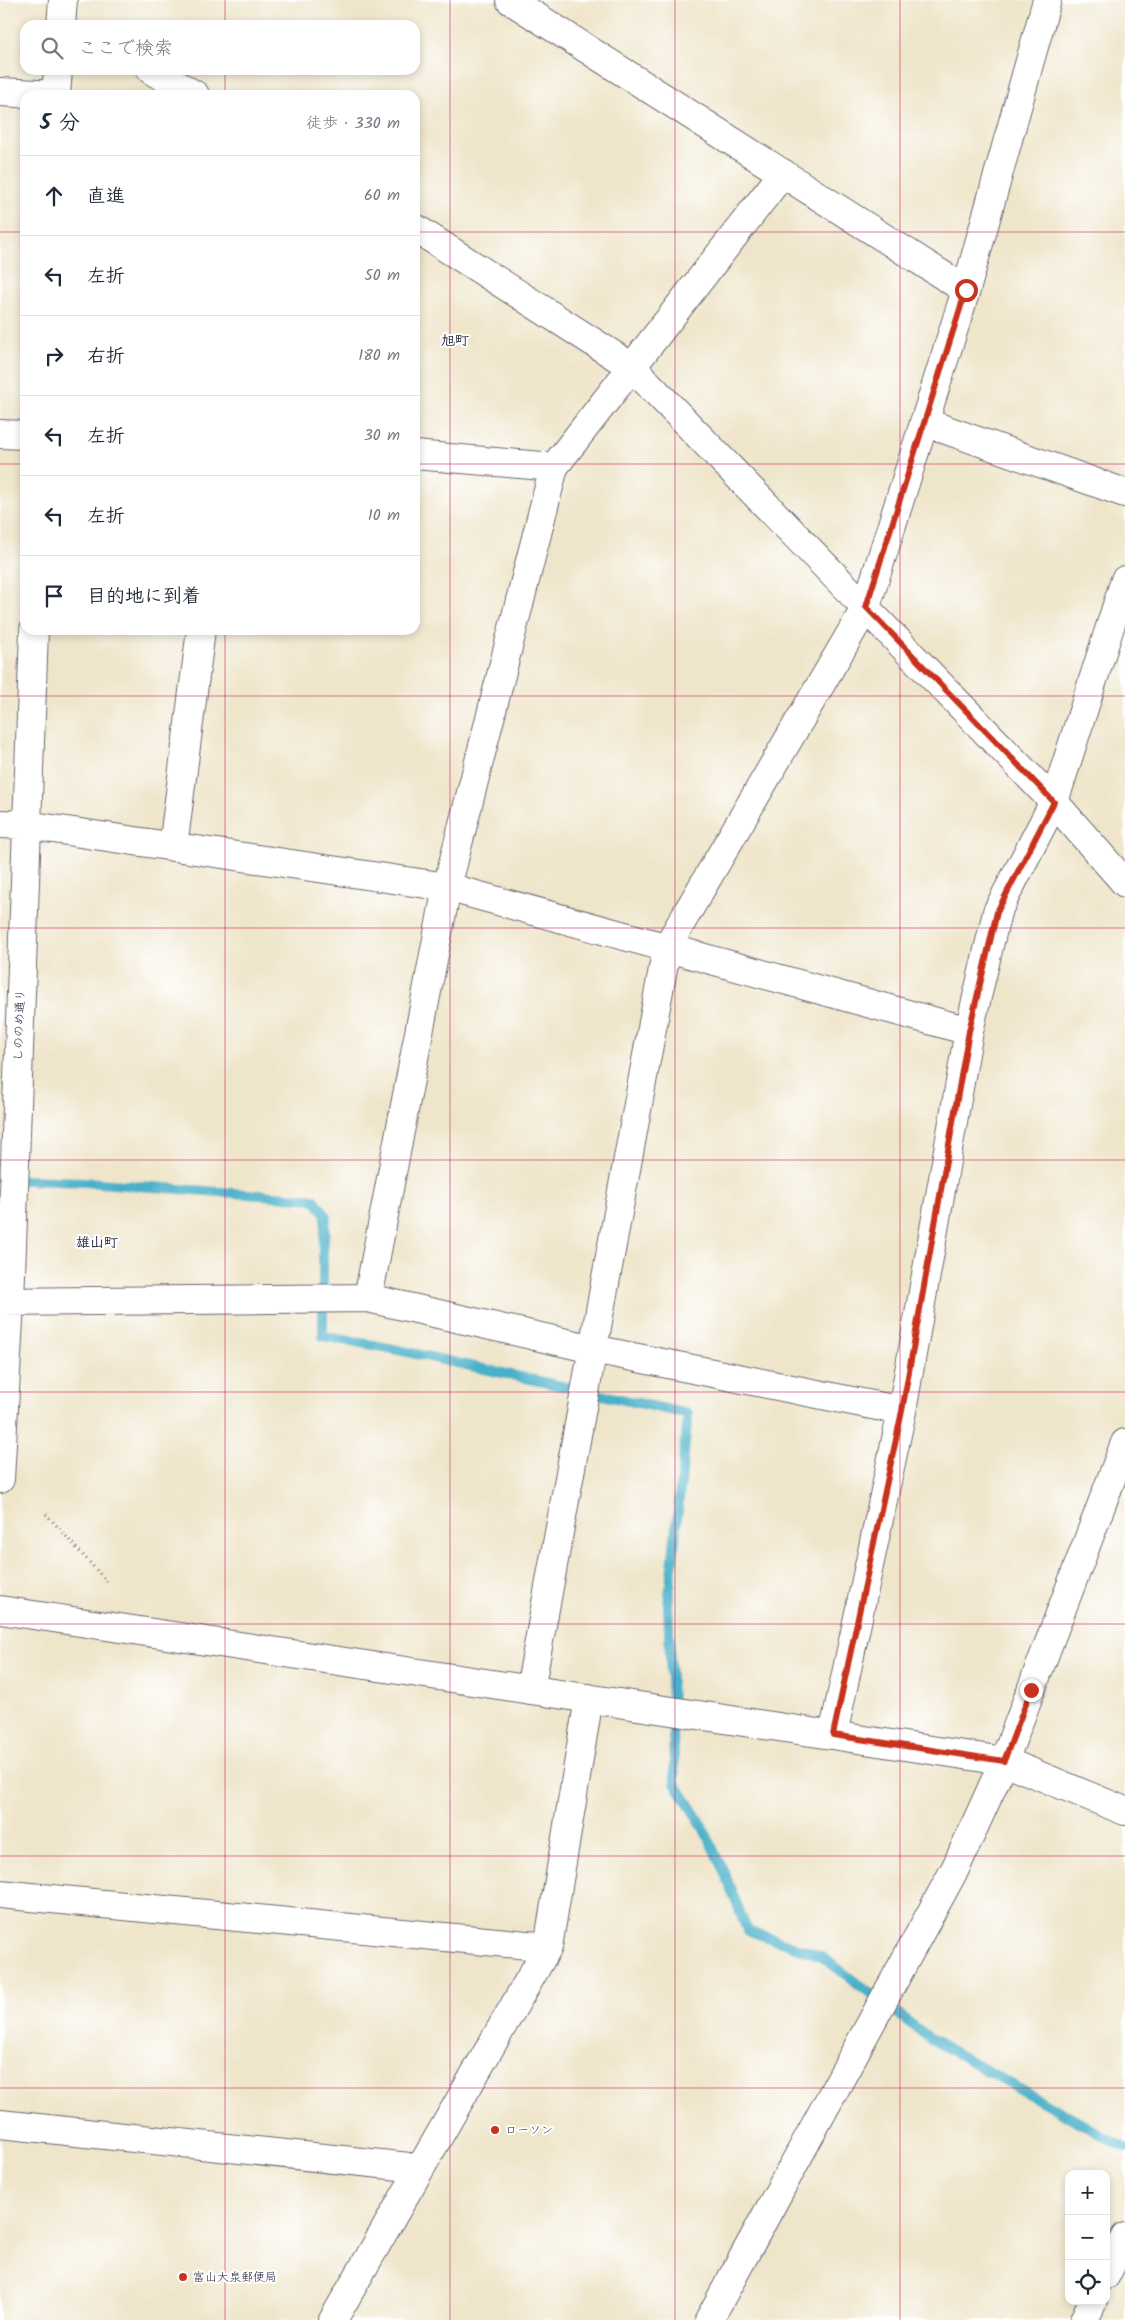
<!DOCTYPE html>
<html lang="ja">
<head>
<meta charset="utf-8">
<style>
	:root { --surface:#fff; --page:#f2f2f3; --text:#1f2937; --muted:#747a83; --line:#e0e1e3 }
	body { margin:0; font-family:Kalam,"Klee One",sans-serif; background:var(--page); color:var(--text) }
	.controls { position:absolute; right:15px; bottom:15px; display:grid; overflow:hidden; border-radius:10px; box-shadow:0 2px 8px #0003 }
	.controls button { width:45px; height:45px; display:grid; place-items:center; padding:0; border:0; border-bottom:1px solid var(--line); background:var(--surface); color:var(--text); font:25px sans-serif }
	.stop { position:absolute; width:15px; height:15px; margin:-11px; border:4px solid #c8321e; border-radius:50%; background:#fff }
	.stop.end { background:#c8321e; border-color:#fff; box-shadow:0 1px 5px #0008 }
	.list { margin:0; padding:0; list-style:none }
	h2 { display:flex; justify-content:space-between; align-items:center; height:65px; margin:0; padding:0 20px; font-size:21px }
	h2 small { font-size:16px; font-weight:400; color:var(--muted) }
	.list li { display:grid; grid-template-columns:32px 1fr auto; gap:15px; align-items:center; box-sizing:border-box; height:80px; padding:0 20px; border-top:1px solid var(--line) }
	.list b { display:block; font-size:19px; white-space:nowrap }
	.list em { font-size:16px; font-style:normal; color:var(--muted) }
	.icon { flex:none; width:28px; height:28px; fill:none; stroke:currentColor; stroke-width:2; stroke-linecap:round; stroke-linejoin:round }
	.map { position:relative; flex:none; width:1125px; height:2320px; overflow:hidden }
	.search { position:absolute; background:var(--surface); box-shadow:0 2px 8px #0003; left:20px; top:20px; width:400px; height:55px; display:flex; align-items:center; gap:12px; box-sizing:border-box; padding:0 18px; border-radius:15px; color:var(--muted); font-size:19px }
	.panel { position:absolute; background:var(--surface); box-shadow:0 2px 8px #0003; left:20px; top:90px; width:400px; height:545px; border-radius:15px }
	.map>svg:first-child { display:block }
	.lines { fill:none; stroke-linecap:round; stroke-linejoin:round }
	.stream { stroke:#4ab0c9; stroke-width:10 }
	.minor-casing { stroke:#6a666d; stroke-width:30 }
	.path { stroke:#6a666d; stroke-width:3; stroke-dasharray:1 4; stroke-linecap:butt }
	.minor { stroke:#fff; stroke-width:28 }
	.route { stroke:#c8321e; stroke-width:6 }
	.grid { fill:none; stroke:#c2185b; stroke-width:1; stroke-opacity:0.55 }
	.poi-dot { fill:#c8321e; stroke:#fff; stroke-width:2 }
	.labels { text-anchor:middle; stroke-width:4; stroke-linejoin:round; paint-order:stroke }
	.street-label { font-size:12px; fill:#22223b; stroke:#fff }
	.poi-label { font-size:12px; fill:#22223b; stroke:#fff; text-anchor:start }
	.neighbourhood-label { font-size:14px; font-weight:bold; fill:#22223b; stroke:#fff }
</style>
</head>
<body>
<div class="map">
<svg width="1125" height="2320" viewBox="0 0 1125 2320">
	<rect width="100%" height="100%" fill="#fff"/>
	<filter id="ink" filterUnits="userSpaceOnUse"><feTurbulence type="fractalNoise" baseFrequency=".02" numOctaves="2"/><feDisplacementMap in="SourceGraphic" scale="10" xChannelSelector="R" yChannelSelector="G"/><feConvolveMatrix kernelMatrix="1 2 1 2 8 2 1 2 1" color-interpolation-filters="sRGB"/></filter>
	<filter id="wash" filterUnits="userSpaceOnUse"><feTurbulence type="fractalNoise" baseFrequency=".0096" numOctaves="4" result="noise"/><feDisplacementMap in="SourceGraphic" scale="20" xChannelSelector="R" yChannelSelector="G"/><feGaussianBlur stdDeviation="1.12" result="paint"/><feColorMatrix in="noise" values="0 0 0 0 0 0 0 0 0 0 0 0 0 0 0 0 0 1.4 0 .05"/><feComposite in="paint" operator="in"/></filter>
	<g filter="url(#wash)">
		<rect width="100%" height="100%" fill="#efe5ca"/>
		<g class="lines">
			<!-- stream -->
			<path class="stream" d="M0,1179l85,3 229,17 12,16 -3,36v85l66,12 299,66 -20,191 7,178 28,44 22,47 22,56 74,26 110,83 194,109"/>
		</g>
	</g>
	<g filter="url(#ink)">
		<g class="lines">
			<defs>
				<path id="minor" d="M510,0l456,290
					M61,25l2,-25
					M151,70l44,25
					M0,92l56,3
					M56,95l2,-25
					M415,228l217,139 422,435 71,81
					M924,422l201,71
					M0,434l25,1
					M415,455l139,12
					M0,824l26,1 421,62 522,144
					M173,847l28,-217
					M368,1298l79,-411 107,-420 229,-294
					M0,1302l368,-4 225,51 309,62
					M0,1479l10,-177 24,-672
					M0,1610l1004,151 121,50
					M530,1690l137,-743 199,-340 100,-317 81,-290
					M833,1735l69,-324 67,-380 28,-119 57,-110 71,-222
					M0,1894l548,53
					M0,2124l419,44
					M1106,2275l19,-38
					M333,2320l215,-373 41,-249
					M709,2320l247,-453 48,-106 121,-318
					M1084,2320l9,-19"/>
			</defs>
			<!-- minor casing -->
			<use href="#minor" class="minor-casing"/>
			<!-- path -->
			<path class="path" d="M46,1514l63,70"/>
			<!-- minor -->
			<use href="#minor" class="minor"/>
		</g>
	</g>
	<g class="lines" filter="url(#ink)">
		<!-- route -->
		<path class="route" d="M966,290l-100,317 188,195 -57,110 -28,119 -67,380 -69,324 171,26 27,-71"/>
	</g>
	<!-- grid -->
	<path class="grid" d="M225,0v25M450,0v2320M675,0v2320M900,0v2320M225,70v25M0,232h25M415,232h710M0,464h25M415,464h710M225,630v1690M0,696h1125M0,928h1125M0,1160h1125M0,1392h1125M0,1624h1125M0,1856h1125M0,2088h1125"/>
	<!-- markers -->
	<g class="poi-dot">
		<circle cx="495" cy="2130" r="5"/>
		<circle cx="183" cy="2277" r="5"/>
	</g>
	<g class="labels">
		<!-- street labels -->
		<g class="street-label">
			<text transform="translate(19 1025) rotate(-88)" y="4">しののめ通り</text>
		</g>
		<!-- poi labels -->
		<g class="poi-label">
			<text x="505" y="2134">ローソン</text>
			<text x="193" y="2281">富山大泉郵便局</text>
		</g>
		<!-- neighbourhood labels -->
		<g class="neighbourhood-label">
			<text x="455" y="345">旭町</text>
			<text x="97" y="1247">雄山町</text>
		</g>
	</g>
</svg>
<div class="controls">
<button>+</button>
<button>−</button>
<button><svg class="icon" aria-label="locate" viewBox="0 0 24 24"><circle cx="12" cy="12" r="6"/><path d="M12 2v4M12 18v4M2 12h4M18 12h4"/></svg></button>
</div>
<div class="stop" style="left:966px;top:290px"></div>
<div class="stop end" style="left:1031px;top:1690px"></div>
<div class="search"><svg class="icon" aria-label="search" viewBox="0 0 24 24"><circle cx="10" cy="10" r="6"/><path d="M15 15l6 6"/></svg>ここで検索</div>
<section class="panel">
<h2>5 分<small>徒歩 · 330 m</small></h2>
<ul class="list">
<li><svg class="icon" aria-label="ahead" viewBox="0 0 24 24"><path d="M12 20V5M6 11l6-6 6 6"/></svg><div><b>直進</b></div><em>60 m</em></li>
<li><svg class="icon" aria-label="left" viewBox="0 0 24 24"><path d="M17 20v-9H6M10 6l-5 5 5 5"/></svg><div><b>左折</b></div><em>50 m</em></li>
<li><svg class="icon" aria-label="right" viewBox="0 0 24 24"><path d="M7 20v-9h11M14 6l5 5-5 5"/></svg><div><b>右折</b></div><em>180 m</em></li>
<li><svg class="icon" aria-label="left" viewBox="0 0 24 24"><path d="M17 20v-9H6M10 6l-5 5 5 5"/></svg><div><b>左折</b></div><em>30 m</em></li>
<li><svg class="icon" aria-label="left" viewBox="0 0 24 24"><path d="M17 20v-9H6M10 6l-5 5 5 5"/></svg><div><b>左折</b></div><em>10 m</em></li>
<li><svg class="icon" aria-label="arrive" viewBox="0 0 24 24"><path d="M6 21V4h12l-3 4 3 4H6"/></svg><div><b>目的地に到着</b></div></li>
</ul>
</section>
</div>
</body>
</html>
